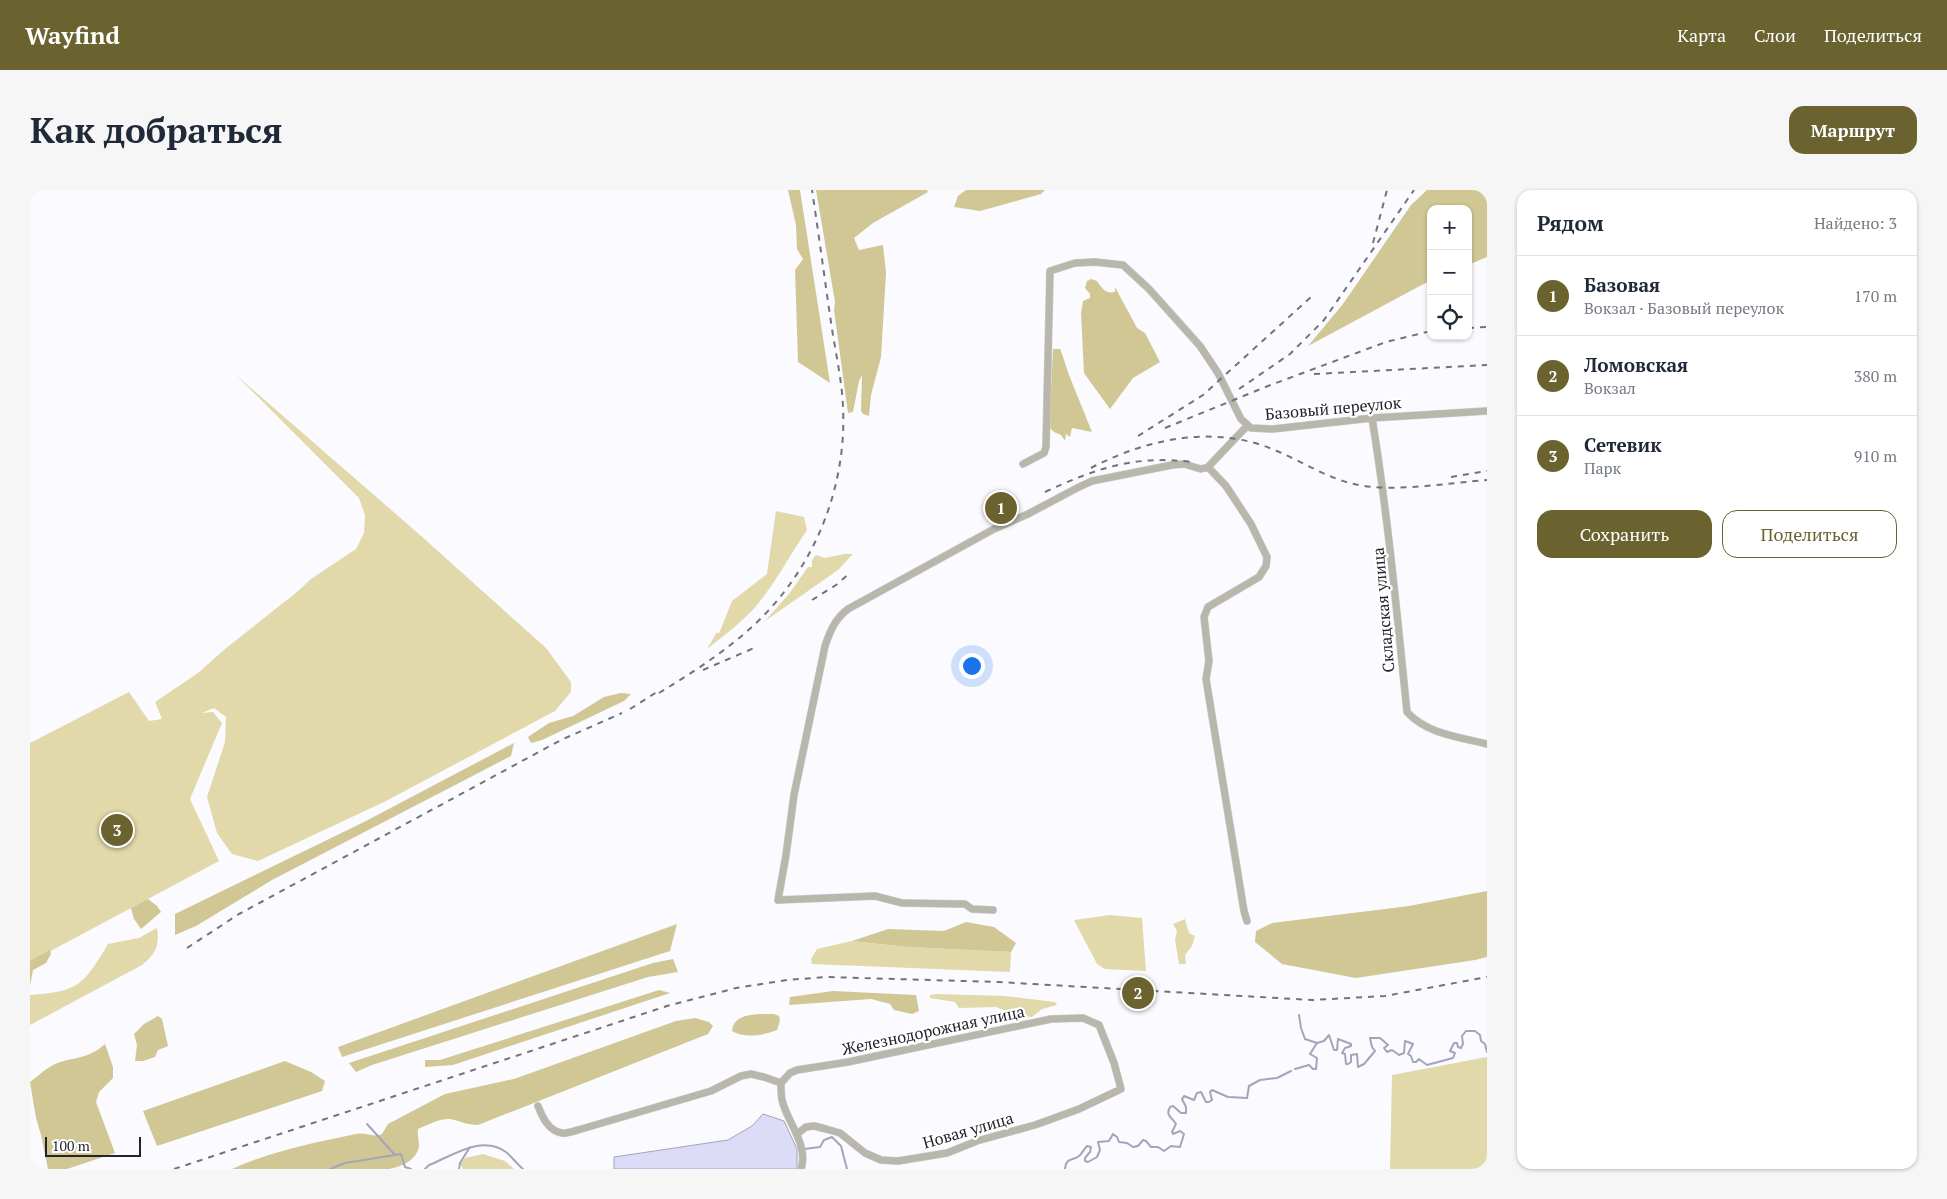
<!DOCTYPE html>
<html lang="ru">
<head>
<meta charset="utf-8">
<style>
	:root { --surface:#fff; --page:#f6f6f7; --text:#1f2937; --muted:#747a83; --line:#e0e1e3; --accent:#6b632f }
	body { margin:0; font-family:"PT Serif",serif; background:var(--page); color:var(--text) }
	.controls { position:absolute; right:15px; top:15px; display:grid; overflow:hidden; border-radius:10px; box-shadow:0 1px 4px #0004 }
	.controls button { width:45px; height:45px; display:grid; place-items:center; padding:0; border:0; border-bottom:1px solid var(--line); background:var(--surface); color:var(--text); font:25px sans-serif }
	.scale { position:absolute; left:15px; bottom:12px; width:96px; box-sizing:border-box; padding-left:5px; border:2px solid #23232c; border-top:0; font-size:14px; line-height:18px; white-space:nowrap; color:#23232c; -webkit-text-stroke:4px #fff; paint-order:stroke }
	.you { position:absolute; left:941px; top:475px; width:18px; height:18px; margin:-12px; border:4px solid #fff; border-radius:50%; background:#1a73e8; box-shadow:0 0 0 8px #1a73e833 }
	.badge { display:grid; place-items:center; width:32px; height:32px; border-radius:50%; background:var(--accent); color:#fff; font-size:16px; font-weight:700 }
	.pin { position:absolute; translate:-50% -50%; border:2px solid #fff; box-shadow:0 1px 5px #0006 }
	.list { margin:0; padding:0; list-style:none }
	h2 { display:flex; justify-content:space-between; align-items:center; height:65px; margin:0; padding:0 20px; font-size:21px }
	h2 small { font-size:16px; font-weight:400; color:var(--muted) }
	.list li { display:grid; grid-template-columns:32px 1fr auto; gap:15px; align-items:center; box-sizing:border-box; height:80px; padding:0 20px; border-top:1px solid var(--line) }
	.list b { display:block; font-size:19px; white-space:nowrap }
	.list p { margin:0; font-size:16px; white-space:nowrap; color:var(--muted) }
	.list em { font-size:16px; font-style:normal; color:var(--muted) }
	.actions { display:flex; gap:10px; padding:15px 20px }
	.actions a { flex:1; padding:11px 0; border:1px solid var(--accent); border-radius:15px; text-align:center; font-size:18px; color:var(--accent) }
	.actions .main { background:var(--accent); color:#fff }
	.icon { flex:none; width:28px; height:28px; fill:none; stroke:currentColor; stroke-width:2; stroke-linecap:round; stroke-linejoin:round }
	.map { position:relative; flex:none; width:1457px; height:979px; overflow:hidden; border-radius:15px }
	header { display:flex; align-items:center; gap:30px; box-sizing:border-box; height:70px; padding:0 25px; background:var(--accent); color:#fff }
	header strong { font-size:24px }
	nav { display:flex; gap:28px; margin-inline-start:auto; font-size:18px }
	.intro { display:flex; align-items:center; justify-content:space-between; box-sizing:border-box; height:120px; padding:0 30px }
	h1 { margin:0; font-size:35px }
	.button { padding:12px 22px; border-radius:15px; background:var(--accent); color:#fff; font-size:18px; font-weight:700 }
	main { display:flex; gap:30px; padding:0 30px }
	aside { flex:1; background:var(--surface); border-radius:15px; box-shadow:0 1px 4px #0004 }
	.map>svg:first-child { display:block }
	.green { fill:#e1d9aa }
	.forest { fill:#d0c795 }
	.water { fill:#dcdbf8; stroke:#a4a4bb }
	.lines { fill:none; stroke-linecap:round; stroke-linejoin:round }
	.stream { stroke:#a4a4bb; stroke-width:2 }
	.minor-casing { stroke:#d3d3d9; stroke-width:8 }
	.minor { stroke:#b9b7ac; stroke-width:7 }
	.rail { stroke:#72727a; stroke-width:2; stroke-dasharray:6 6; stroke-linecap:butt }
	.labels { text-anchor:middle; stroke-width:4.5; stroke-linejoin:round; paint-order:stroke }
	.street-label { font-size:16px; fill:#23232c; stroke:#fff }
</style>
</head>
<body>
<header>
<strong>Wayfind</strong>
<nav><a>Карта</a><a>Слои</a><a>Поделиться</a></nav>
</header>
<div class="intro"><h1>Как добраться</h1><a class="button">Маршрут</a></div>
<main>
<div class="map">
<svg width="1457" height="979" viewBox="0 0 1457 979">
	<rect width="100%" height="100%" fill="#fafaff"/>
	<!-- green -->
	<path class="green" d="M206,185l184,160 126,113 25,34v10l-16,19 -169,90 -128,60 -26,-7 -15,-21 -10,-36 18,-55 1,-25 -12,-9 -12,5 11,-1 9,11 -32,76 29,62 -189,101v-219l99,-51 20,29 13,-2 -7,-17 43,-29 27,-24 72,-57 14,-13 45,-30 8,-16 1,-18 -6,-17z
		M746,321l28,6 3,13c-17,25 -31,52 -50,75 -15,17 -32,30 -50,44l10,-17 1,2 2,-3 12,-30 35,-27z
		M814,364h9l-15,16 -73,51 24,-27 19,-27h4v-7l4,-5 9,3z
		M1080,725l32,3 4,53 -41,-2 -8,-5 -23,-44z
		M1155,729l4,14 6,3 -3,10 -7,9 1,9h-7l-4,-24 2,-9 -4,-7z
		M127,738c3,18 -2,26 -15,37l-112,60v-30c49,-3 54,-11 78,-51l31,-6z
		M822,751l55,6 104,5 -1,20 -198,-8 -1,-5 6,-10z
		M907,804l68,2 50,6 2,3 -15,4 -10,8 -12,-1 -24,-9 -37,1 -4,-6 -25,-4v-3z
		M1457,867v112h-97l2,-94z
		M453,964l22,7 9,8h-51l-3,-5 5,-6z"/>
	<!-- forest -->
	<path class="forest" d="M758,0h12l30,193 -32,-21 -3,-92 8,-11 -6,-10 -1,-24z
		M786,0h111l1,2 -55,31 -19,15 5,12 24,-5 3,28 -5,84 -10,38 -2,21 -6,-2 -2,-3 1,-36 -3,6 -6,31 -5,1 -14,-103 1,-8z
		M936,0h79l-4,4 -61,17 -26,-4 4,-11z
		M1397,0h60v67l-19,8v-56h-37v71l-123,66 35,-42 68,-99z
		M1061,89l6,2c5,7 8,13 18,11v-5l22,41 8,5 15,29 -27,16 -23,31 -26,-36 -3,-60 2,-12 7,-3v-4l-5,-6 2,-7z
		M1023,159h7l1,2 8,24 23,57 -20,-4 -2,9 -4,-3 -1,7 -4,-6 -7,-3 -5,-5z
		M591,503l10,1 -7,7 -82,39 -11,3 -3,-6 21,-14 24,-7 31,-19z
		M484,553l-3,13 -239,124 -76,46 -21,9v-21l189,-92z
		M1457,701v66l-12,3 -119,18 -74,-14 -27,-22 1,-11 16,-8 137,-17z
		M118,709l9,7 4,6 -20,17 -7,-10 -3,-11z
		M936,732l28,5 22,16 -5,9 -104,-5 -55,-6 36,-12 56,2z
		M647,734l-7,27 -328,106 -4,-10z
		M20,760l1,4 -5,9 -13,7 -3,16v-25z
		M643,769l5,13 -30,5 -276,88 -16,7 -7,-9 304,-100z
		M629,800l11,3 -217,72 -28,2v-7h15z
		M803,801l83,4 3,16 -7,3 -18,-4 -4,-6 -19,-5 -82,6 1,-8z
		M729,824h15l5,2 1,5 -3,9c-13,5 -33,9 -45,1 1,-14 15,-16 27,-17z
		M128,826l4,3 6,27 -10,4 -3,7 -12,4h-8l2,-16 -3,-11 10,-10z
		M665,828l14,4 4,4 -5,8 -230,91c-11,0 -18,-4 -28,-6 -10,-1 -23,6 -32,10 -1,6 1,10 1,16 -1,15 -18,22 -30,24h-157c40,-18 81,-26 124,-35 11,-2 17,4 26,0l6,-10 57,-30 69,-15 162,-58z
		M75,854l8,23v11l-14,14 -3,10 19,51 -48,16h-19l-7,-34 -5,-17 -6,-36c7,-5 15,-13 23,-17 19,-9 33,-4 52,-21z
		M255,871l26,11 14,9 -3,10 -165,55 -14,-35z"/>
	<!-- water -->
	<path class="water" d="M733,924l21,7 13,28v20h-183v-12l114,-17 24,-14z"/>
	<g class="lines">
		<!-- stream -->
		<path class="stream" d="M1269,825l2,13 4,11 12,4
			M1265,879l14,-4 4,4h3l1,-11 -7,-4 7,-11 7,-2 5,-6 5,15h3l1,-11 13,5v2l-6,2 -3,5 3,1 1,10h2l3,-2v-7l6,-1 1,13 6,-3 11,-13 -3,-4 -2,-9h10l8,7 -4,3 3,4 5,-2 7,5 5,-2 1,-12 8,3 -5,10 3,2 2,6h3l3,-3 8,6 26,-7 2,-5 -5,-2 4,-8h3l1,4 3,1 2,-4 -1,-8 4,-5h9l5,4 1,6 4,3 2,8
			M337,934l28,31
			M774,959l16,-2 4,-7 8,-3 9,9 6,23
			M300,979l15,-6 56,-9 4,13 6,2
			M395,979l4,-4c23,-9 53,-31 77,-13 6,5 11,12 17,17
			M429,979l1,-6 10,-16
			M1035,979c1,-12 8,-8 14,-13 3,-2 5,-7 8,-10l4,1 -1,5 -5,6v3l3,1 9,-5 3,-7 -2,-8 11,-1 4,-7 4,3 2,5 8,1 6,4 5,-1 5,-6 3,1 5,6h7l6,4 7,-5 9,1 4,-13 -4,-3 -7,3 -1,-2 4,-8c-4,-7 -11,-8 -6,-17l3,-1 8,7h5v-6l-4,-8 2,-3 10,4 3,-7 4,-1 5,10h3l3,-2 -2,-8 2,-2 16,7 19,1 2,-12 11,-6 17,-2 14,-7"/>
		<defs>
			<path id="minor" d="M1342,228c16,98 25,196 35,294 20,22 52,25 80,32
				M993,274l21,-11 2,-6 4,-176 25,-8 20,-1 28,3 26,24 51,57 18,27 23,46 10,9 22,1 99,-11 115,-7
				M1178,277l18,19 25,38 16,33 -1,9 -7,11 -51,30 -4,10 5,44 -3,18 38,232 3,10
				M963,720l-21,-1 -7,-5 -63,-1 -27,-7 -97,4 8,-45 8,-60 31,-149c5,-15 10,-27 23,-37l146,-80 34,-15 49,-26 15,-7 80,-16 12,-1 17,5 7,-2 39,-41
				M508,916c4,10 10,25 24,27 4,1 12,-2 16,-3l133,-39 30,-15 10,-2 13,3 17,6
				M767,944l9,-7 8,-1 12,3 14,4 25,20 16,7 17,1 49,-8 30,-12 58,-16 44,-16 42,-20 -7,-26 -15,-38 -16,-7 -32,1 -203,43 -51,8 -7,3 -9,10c0,6 0,12 1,17 5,22 27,45 19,69"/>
		</defs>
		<!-- minor casing -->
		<use href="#minor" class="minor-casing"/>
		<!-- minor -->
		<use href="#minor" class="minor"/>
		<!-- rail -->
		<path class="rail" d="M1343,53l14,-53
			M1438,138l19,-1
			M1284,184l173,-9
			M1209,199l51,-35 34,-34 90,-130
			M1135,238l103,-42 118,-44 45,-11
			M1108,246l65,-41 108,-98
			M1061,278c57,-30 125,-44 186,-17 26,11 50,27 77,33 40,9 92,-1 133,-4
			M1421,287l36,-6
			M1015,302c52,-24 89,-37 147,-30
			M782,410l24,-15 14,-12
			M673,480l51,-22
			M629,503c33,-20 67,-42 95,-68 60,-56 93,-137 89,-218 -1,-26 -7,-52 -11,-78 -7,-47 -13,-93 -20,-139
			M600,519l27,-17
			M157,758l52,-34 322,-174 61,-27
			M144,979l493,-163 69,-18 51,-8 39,-3 172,5 314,18 73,-4 102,-19"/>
	</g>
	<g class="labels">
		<!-- street labels -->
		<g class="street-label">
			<text transform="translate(1303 218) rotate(-5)" y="6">Базовый переулок</text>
			<text transform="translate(1353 420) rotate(-95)" y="6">Складская улица</text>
			<text transform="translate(903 840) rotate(-12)" y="6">Железнодорожная улица</text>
			<text transform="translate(938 940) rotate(-16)" y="6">Новая улица</text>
		</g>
	</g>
</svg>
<div class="controls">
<button>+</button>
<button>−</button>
<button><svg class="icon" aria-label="locate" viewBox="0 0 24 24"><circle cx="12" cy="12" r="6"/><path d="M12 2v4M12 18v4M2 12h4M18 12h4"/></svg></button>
</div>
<div class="scale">100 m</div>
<div class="you"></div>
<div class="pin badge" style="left:971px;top:318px">1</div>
<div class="pin badge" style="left:1108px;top:803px">2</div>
<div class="pin badge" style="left:87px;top:640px">3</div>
</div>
<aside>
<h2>Рядом<small>Найдено: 3</small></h2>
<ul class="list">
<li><span class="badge">1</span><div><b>Базовая</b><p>Вокзал · Базовый переулок</p></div><em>170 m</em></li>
<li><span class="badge">2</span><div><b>Ломовская</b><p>Вокзал</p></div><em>380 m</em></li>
<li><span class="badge">3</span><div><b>Сетевик</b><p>Парк</p></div><em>910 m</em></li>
</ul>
<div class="actions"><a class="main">Сохранить</a><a>Поделиться</a></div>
</aside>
</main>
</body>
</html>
